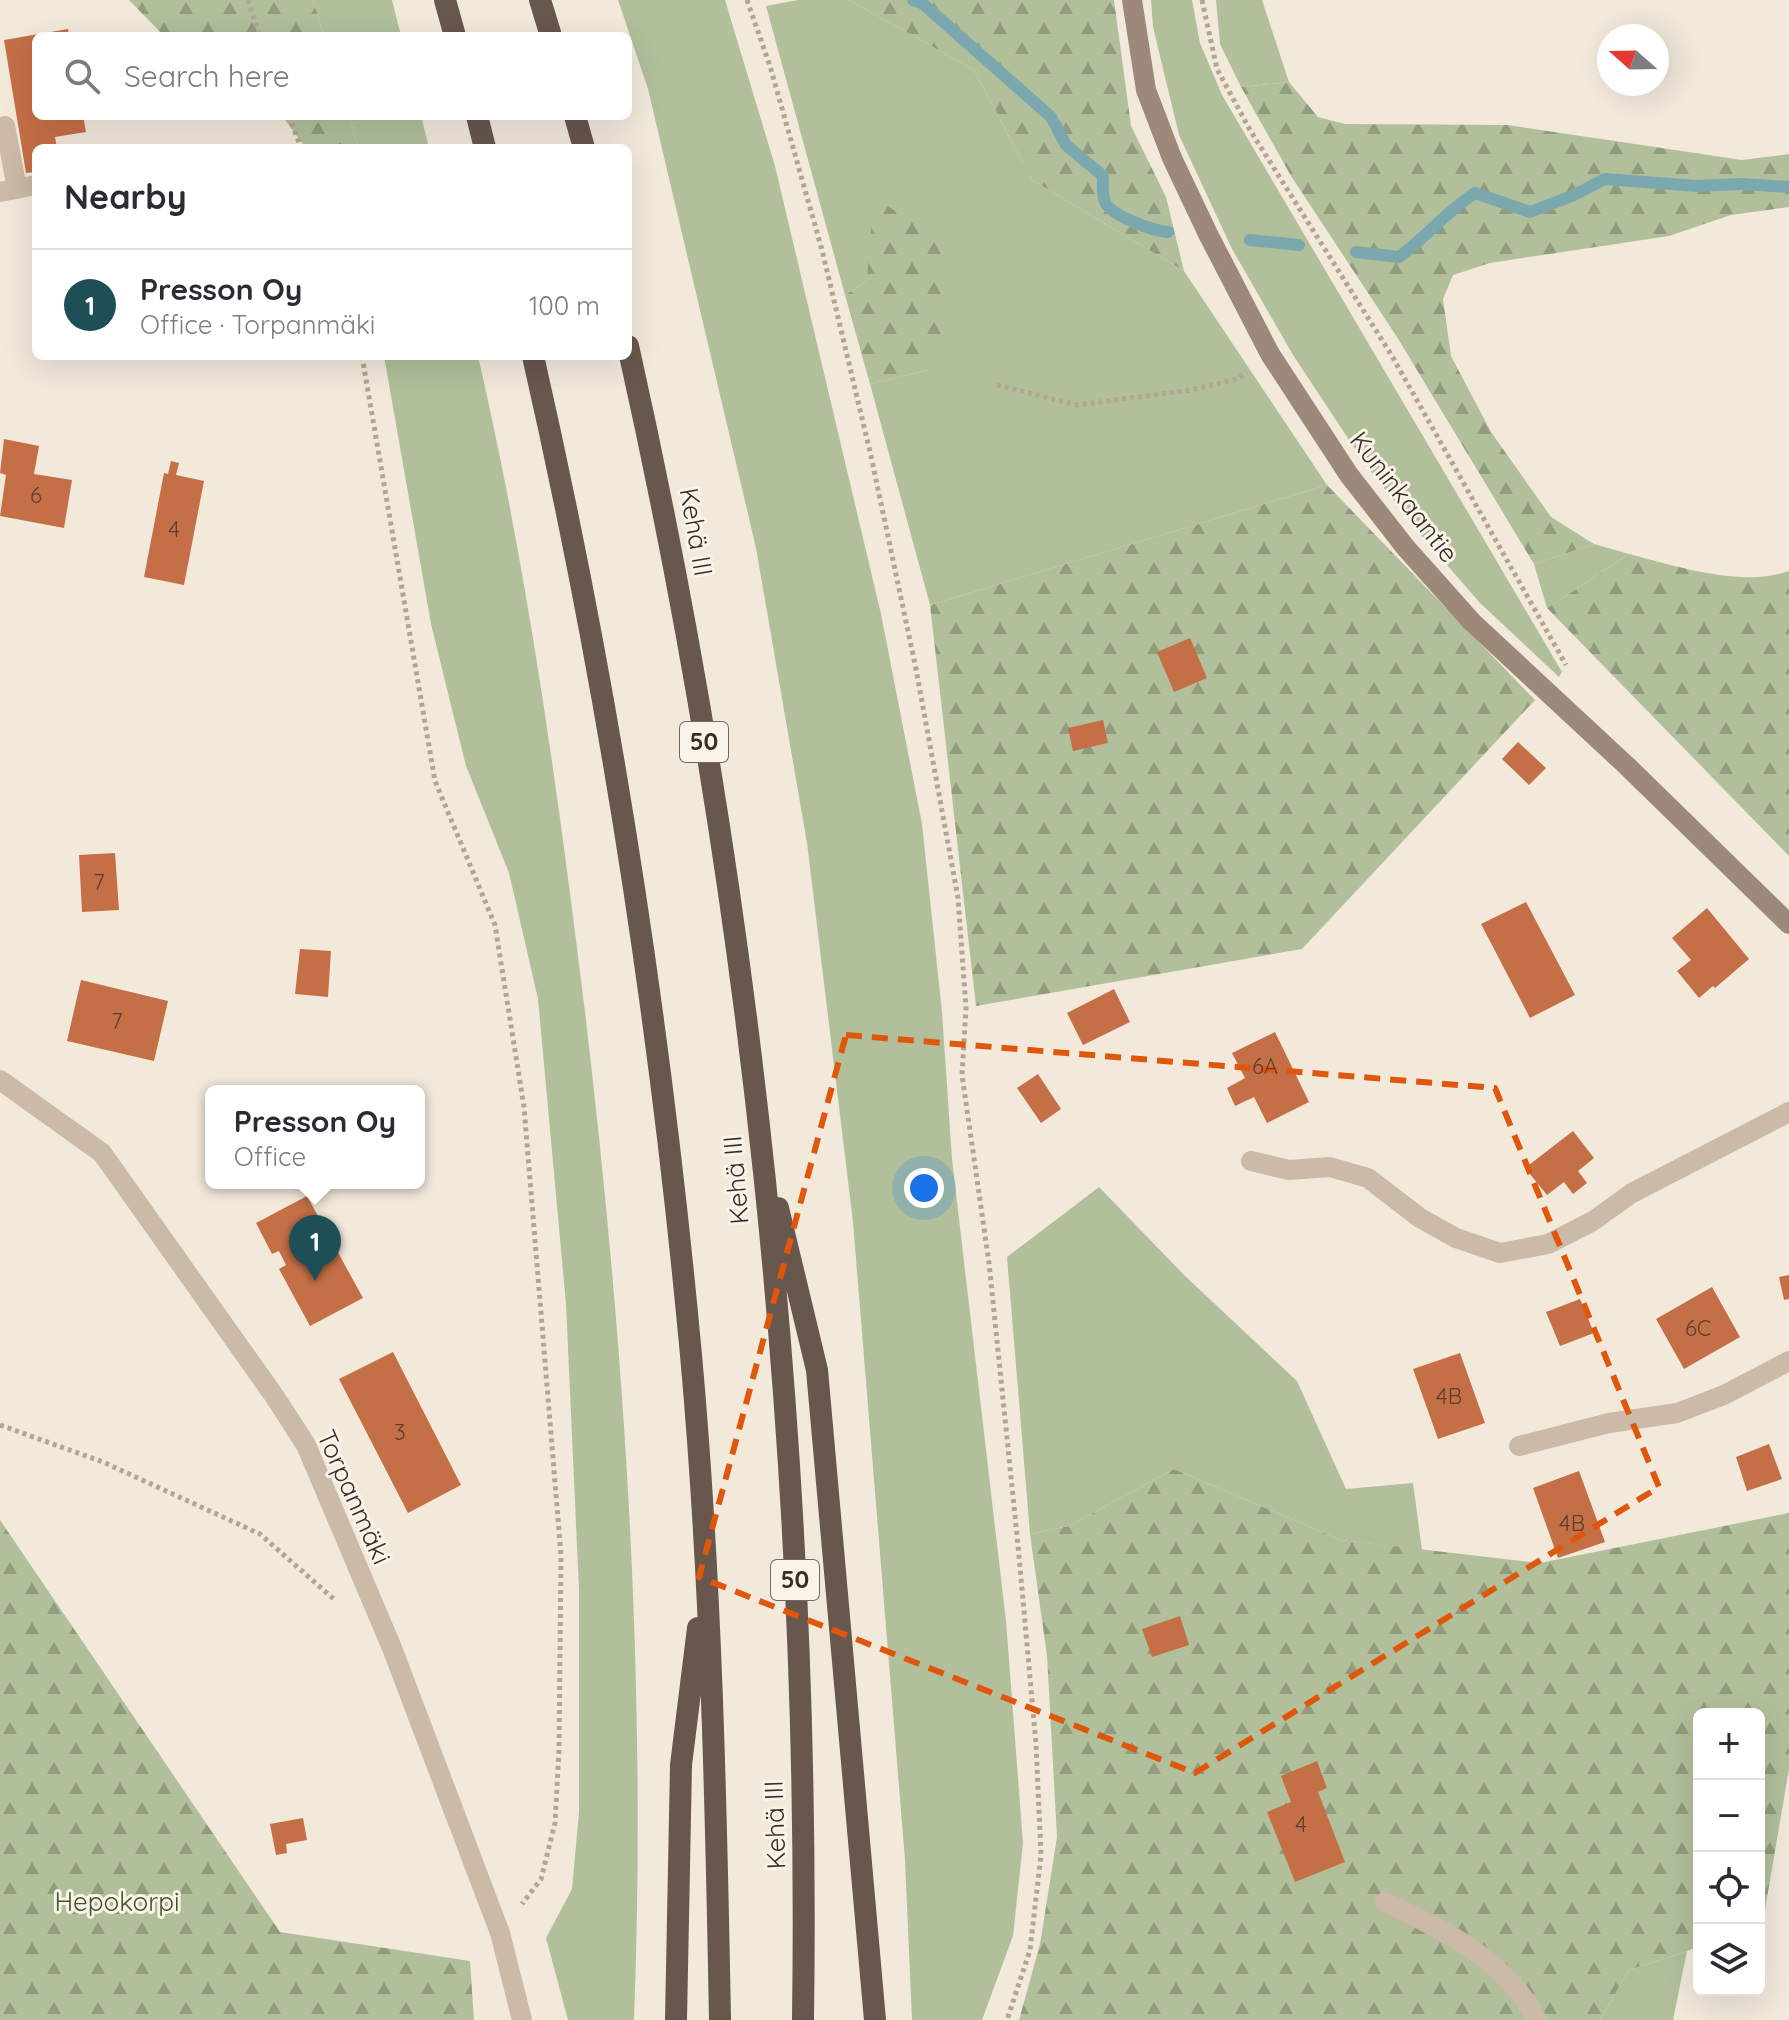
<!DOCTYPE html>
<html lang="en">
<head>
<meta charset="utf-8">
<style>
	:root { --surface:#fff; --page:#f7f7f7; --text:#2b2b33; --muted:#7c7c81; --line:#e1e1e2; --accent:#1e4f57 }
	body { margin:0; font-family:Quicksand,sans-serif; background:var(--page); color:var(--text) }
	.controls { position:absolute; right:24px; bottom:24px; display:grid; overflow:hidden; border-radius:12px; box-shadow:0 8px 32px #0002 }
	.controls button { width:72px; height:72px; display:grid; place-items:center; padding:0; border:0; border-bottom:2px solid var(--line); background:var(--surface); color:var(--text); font:40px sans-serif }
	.compass { position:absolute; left:1597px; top:24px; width:72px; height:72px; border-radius:50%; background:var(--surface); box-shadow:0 8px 32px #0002; rotate:290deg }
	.you { position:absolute; left:924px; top:1188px; width:28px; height:28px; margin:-20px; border:6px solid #fff; border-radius:50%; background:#1a73e8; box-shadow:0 0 0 12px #1a73e833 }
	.badge { display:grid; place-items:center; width:52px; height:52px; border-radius:50%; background:var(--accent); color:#fff; font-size:26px; font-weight:700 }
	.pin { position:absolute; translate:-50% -66px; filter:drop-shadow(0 2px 4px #0008) }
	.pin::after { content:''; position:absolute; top:42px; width:28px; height:24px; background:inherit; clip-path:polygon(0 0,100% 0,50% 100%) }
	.popup { position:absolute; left:205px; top:1085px; width:220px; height:104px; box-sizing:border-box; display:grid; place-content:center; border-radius:12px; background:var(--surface); filter:drop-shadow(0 2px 6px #0005); font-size:26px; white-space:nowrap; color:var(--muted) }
	.popup b { font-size:30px; color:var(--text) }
	.popup::after { content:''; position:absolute; left:50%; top:100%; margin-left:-16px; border:16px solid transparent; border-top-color:var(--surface) }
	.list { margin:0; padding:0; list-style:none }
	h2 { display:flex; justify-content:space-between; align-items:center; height:104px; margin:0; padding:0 32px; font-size:34px }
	h2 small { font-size:26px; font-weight:400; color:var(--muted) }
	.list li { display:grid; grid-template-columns:52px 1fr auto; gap:24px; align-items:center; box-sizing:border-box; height:112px; padding:0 32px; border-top:2px solid var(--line) }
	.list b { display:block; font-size:30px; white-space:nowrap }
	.list p { margin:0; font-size:26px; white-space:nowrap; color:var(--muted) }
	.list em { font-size:26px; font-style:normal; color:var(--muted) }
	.icon { flex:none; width:44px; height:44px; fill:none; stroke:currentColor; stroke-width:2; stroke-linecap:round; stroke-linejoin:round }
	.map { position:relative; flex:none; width:1789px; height:2020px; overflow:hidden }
	.search { position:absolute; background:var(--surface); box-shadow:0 8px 32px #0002; left:32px; top:32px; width:600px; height:88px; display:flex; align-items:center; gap:20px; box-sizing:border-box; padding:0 28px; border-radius:12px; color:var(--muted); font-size:30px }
	.panel { position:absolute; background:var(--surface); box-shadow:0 8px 32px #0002; left:32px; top:144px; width:600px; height:216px; border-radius:12px }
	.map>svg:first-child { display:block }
	.green { fill:#b1c09b }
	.forest { fill:url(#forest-firs) }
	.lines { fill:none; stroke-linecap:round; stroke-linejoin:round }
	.stream { stroke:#7ba8ae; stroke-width:12 }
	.building { fill:#c56f46 }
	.path { stroke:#b5a492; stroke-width:5; stroke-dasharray:4 4; stroke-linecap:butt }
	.service { stroke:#cabaa7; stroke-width:20 }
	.minor { stroke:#cabaa7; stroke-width:20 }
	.secondary { stroke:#9d8979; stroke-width:20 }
	.trunk { stroke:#68574c; stroke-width:22 }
	.marked { fill:none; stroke:#df570d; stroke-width:6; stroke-dasharray:16 10; stroke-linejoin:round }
	.labels { text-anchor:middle; stroke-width:6; stroke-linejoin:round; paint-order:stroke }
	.number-label { font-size:22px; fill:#5a3e30 }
	.shield { fill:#f9f3e8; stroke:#706862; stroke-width:2 }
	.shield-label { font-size:24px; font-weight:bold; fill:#362d28 }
	.street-label { font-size:26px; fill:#362d28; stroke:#f9f3e8 }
	.park-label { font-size:26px; fill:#42542c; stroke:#f9f3e8 }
</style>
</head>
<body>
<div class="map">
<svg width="1789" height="2020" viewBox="0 0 1789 2020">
	<defs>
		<pattern id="forest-firs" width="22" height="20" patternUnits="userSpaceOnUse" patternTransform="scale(2)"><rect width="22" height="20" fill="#b1c09b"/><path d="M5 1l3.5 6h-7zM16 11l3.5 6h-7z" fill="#919c7e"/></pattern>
	</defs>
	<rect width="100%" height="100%" fill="#f2e9db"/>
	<!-- green -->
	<path class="green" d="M313,0h79l9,36h-77z
		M618,0h107l50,166 106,448 41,210 20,188 10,147 54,462 17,222 -10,93 -31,84h-70l-7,-160 -52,-638 -46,-379 -51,-295 -108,-459z
		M798,0h51l125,70 58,110 152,91 143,214 -397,120 -60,-221 58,-14 -61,-89 -22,14 -79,-289z
		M1151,0h41l8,43 22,52 340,577 -3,5 -79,-74 -59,-68 -56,-71 -72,-109 -61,-106 -53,-114 -26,-108z
		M1216,0h46l27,82 -48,5 -21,-43z
		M349,116h72l8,32h-70z
		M384,356h94c50,216 80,436 107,656 40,337 62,669 49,1008h-66l-22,-82 26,-49 7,-77v-222l-13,-286 -28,-305 -29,-126 -43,-107 -35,-142z
		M1594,544l35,10 -82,54 -13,-44z
		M1099,1187l86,89 112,105 49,108 67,-6 9,67 -81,-10 -167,-71 -105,57 -39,8 -23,-277z
		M1687,1951l-14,69h-73l29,-50z"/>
	<!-- forest -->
	<path class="forest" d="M129,0h184l11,36h-160z
		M849,0h265l17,126 35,71 18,74 -152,-91 -58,-110z
		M1289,82l29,35 27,7 162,1 235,35 47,-6v53l-58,8 -62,21 -179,27 -37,12 -10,24 8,57 40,76 60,85 43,27 -60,20 -137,-227 -106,-161 -50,-89z
		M282,116h67l10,32h-53z
		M873,204l15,2 54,37 7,68 -21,59 -58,14 -25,-89 22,-14z
		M1327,485l208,215 -233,249 -326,57 -46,-401z
		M1629,554c47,12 113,34 160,17v285l-242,-248z
		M1174,1469l167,71 199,23 249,-50v256l-27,158 -3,1v-214h-60v233l-70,23 -29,50h-581l21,-76 17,-107 -10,-181 -17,-122 39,-8z
		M0,1520l280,412 190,29 4,59h-474z"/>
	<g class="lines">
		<!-- stream -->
		<path class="stream" d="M913,0l9,3 129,114 15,28 37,31c0,8 -1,20 2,26 6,14 49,29 63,30
			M1250,240l49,5
			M1356,252l43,5c27,-20 48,-46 76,-64l55,19 42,-16 33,-17 92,7 44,-2 48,3"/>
	</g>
	<!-- building -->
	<path class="building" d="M68,29l1,7h-33v80h47l3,16 -31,5 2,11h-21v24l-10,1 -22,-133z
		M4,439l35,7 -5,28 38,6 -8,48 -64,-12 6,-41 -6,-2z
		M171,461l8,2 -3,12 28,6 -20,104 -40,-8 20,-104 4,1z
		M1190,638l17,40 -33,14 -17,-40z
		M1103,720l5,23 -35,8 -5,-23z
		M1518,742l28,26 -17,17 -27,-26z
		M115,853l4,57 -37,2 -3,-57z
		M1526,902l49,93 -45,23 -49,-94z
		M1707,908l42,51 -34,29 -2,-2 -14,12 -22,-27 14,-11 -19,-22z
		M300,949l31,2 -3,46 -33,-3z
		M81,980l87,21 -14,60 -87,-20z
		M1114,989l16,33 -47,23 -16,-32z
		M1275,1032l34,70 -42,21 -13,-26 -19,9 -8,-18 18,-10 -13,-25z
		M1038,1074l23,35 -20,14 -24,-35z
		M1573,1131l21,27 -16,13 9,12 -14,11 -9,-12 -17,13 -22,-27z
		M307,1196l56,102 -53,28 -31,-57 7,-4 -7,-14 -7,3 -16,-31z
		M1789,1275v24l-5,1 -5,-23z
		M1712,1287l28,50 -56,32 -28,-50z
		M1580,1299l14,34 -34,13 -14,-34z
		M393,1352l68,133 -53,28 -69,-134z
		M1460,1353l25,70 -47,16 -25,-70z
		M1769,1444l13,35 -35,12 -11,-34z
		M1579,1471l26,71 -47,16 -25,-70z
		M1180,1616l9,29 -37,12 -10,-28z
		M1317,1761l10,27 -9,4 27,70 -50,20 -28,-70 24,-10 -10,-26z
		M303,1818l4,22 -21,4 1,9 -11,2 -6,-31z"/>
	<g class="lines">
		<!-- path -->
		<path class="path" d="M248,0l12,36
			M747,0l23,66 52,184 49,206 45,213 42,229 8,110 -4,67 27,188 29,282 18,199 5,111 -11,95 -23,70
			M1202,0l15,69 33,61 142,226 174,309
			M289,116l12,32
			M362,356l73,425 60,144 29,182 37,448 -2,195 -4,73 -14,56 -19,25
			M997,385l80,20 114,-15 46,-11 10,-7
			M0,1425l103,37 157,72 76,67"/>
		<!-- service -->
		<path class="service" d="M5,126l12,62
			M1251,1161l38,9 41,-3 38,11 52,40 36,20 44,15 48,-9 45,-23 39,-28 157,-81
			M1519,1446l90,-23 68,-10 47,-18 65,-34"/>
		<!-- minor -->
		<path class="minor" d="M0,192l36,-7
			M0,1080l102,73 173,244 31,48 86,203 108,285 22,87
			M1385,1902c58,28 121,57 152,118"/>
		<!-- secondary -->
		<path class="secondary" d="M1132,0l14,90 26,68 36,76 62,120 79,121 57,73 66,74 155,144 162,158"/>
		<!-- trunk -->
		<path class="trunk" d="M445,0l10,36
			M540,0l11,36
			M477,116l8,32
			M575,116l9,32
			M628,346c123,548 183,1112 175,1674
			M533,356c75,329 127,663 158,999 20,221 25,443 29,665
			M778,1208l39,162 58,650
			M676,2020l5,-255 17,-137"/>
	</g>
	<!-- marked area -->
	<path class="marked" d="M846,1035l649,53 164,399 -464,286 -496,-196z"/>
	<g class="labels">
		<!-- number labels -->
		<g class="number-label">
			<text x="36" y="503">6</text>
			<text x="174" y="537">4</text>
			<text x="99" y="890">7</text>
			<text x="117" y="1029">7</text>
			<text x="1265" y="1074">6A</text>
			<text x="1698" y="1336">6C</text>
			<text x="1449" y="1404">4B</text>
			<text x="400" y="1440">3</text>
			<text x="1572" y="1531">4B</text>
			<text x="1301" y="1832">4</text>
		</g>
		<!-- shield labels -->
		<g class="shield">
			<rect x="680" y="722" width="48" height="40" rx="6"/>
			<rect x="771" y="1560" width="48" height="40" rx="6"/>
		</g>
		<g class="shield-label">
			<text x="704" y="750">50</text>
			<text x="795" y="1588">50</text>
		</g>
		<!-- street labels -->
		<g class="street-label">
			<text transform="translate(1404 497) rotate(52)" y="9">Kuninkaantie</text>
			<text transform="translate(696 532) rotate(80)" y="9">Kehä III</text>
			<text transform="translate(736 1180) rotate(-95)" y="9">Kehä III</text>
			<text transform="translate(354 1497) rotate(66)" y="9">Torpanmäki</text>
			<text transform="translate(775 1825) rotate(-92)" y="9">Kehä III</text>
		</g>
		<!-- park labels -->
		<g class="park-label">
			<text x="117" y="1911">Hepokorpi</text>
		</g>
	</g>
</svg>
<div class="controls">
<button>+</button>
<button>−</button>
<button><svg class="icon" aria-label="locate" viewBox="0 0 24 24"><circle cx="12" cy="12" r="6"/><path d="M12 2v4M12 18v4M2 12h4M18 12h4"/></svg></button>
<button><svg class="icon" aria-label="layers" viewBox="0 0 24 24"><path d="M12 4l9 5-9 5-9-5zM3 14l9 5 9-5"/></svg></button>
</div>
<svg class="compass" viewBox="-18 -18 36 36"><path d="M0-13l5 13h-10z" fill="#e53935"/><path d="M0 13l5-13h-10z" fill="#7c7c81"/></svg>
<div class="you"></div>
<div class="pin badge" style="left:315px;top:1281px">1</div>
<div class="popup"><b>Presson Oy</b>Office</div>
<div class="search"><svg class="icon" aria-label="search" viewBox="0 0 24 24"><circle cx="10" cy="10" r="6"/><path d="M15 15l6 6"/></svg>Search here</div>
<section class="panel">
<h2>Nearby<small></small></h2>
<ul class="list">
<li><span class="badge">1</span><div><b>Presson Oy</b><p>Office · Torpanmäki</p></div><em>100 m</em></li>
</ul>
</section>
</div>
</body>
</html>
